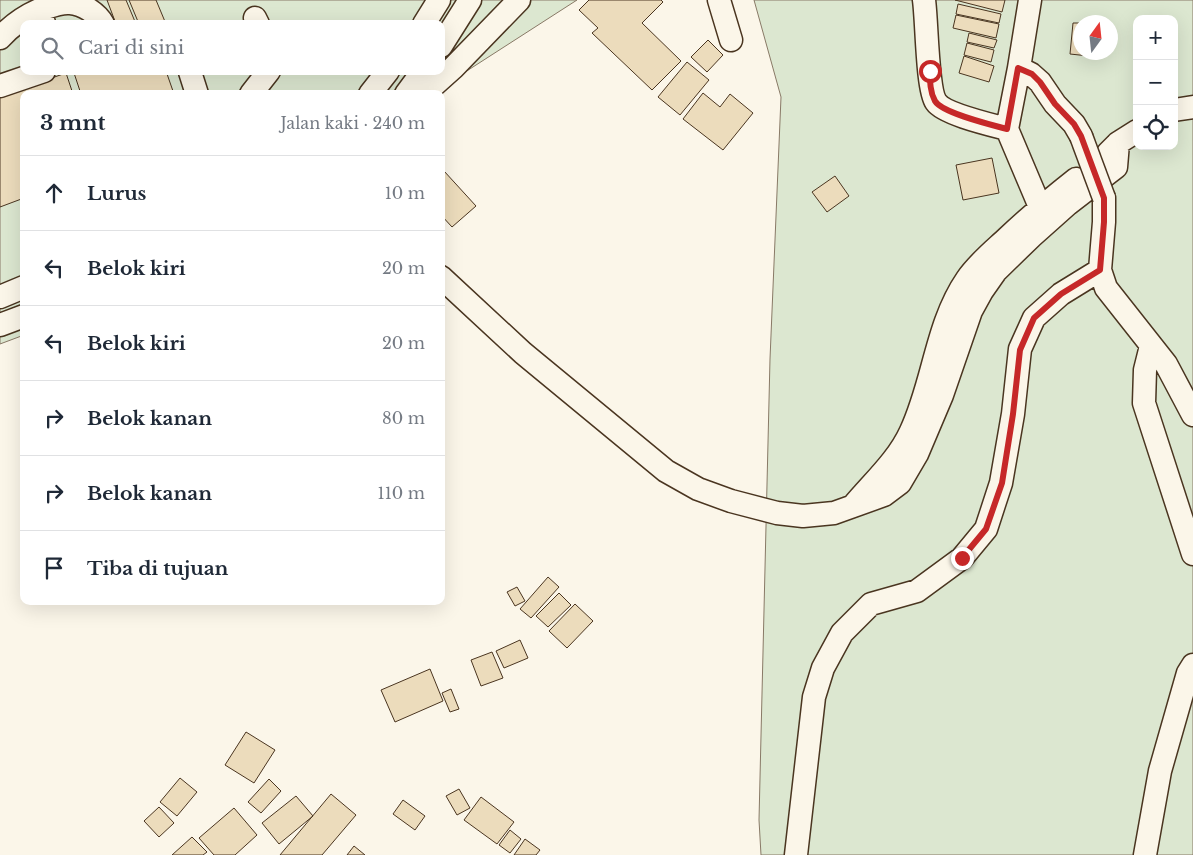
<!DOCTYPE html>
<html lang="id">
<head>
<meta charset="utf-8">
<style>
	:root { --surface:#fff; --page:#f2f2f3; --text:#1f2937; --muted:#747a83; --line:#e0e1e3 }
	body { margin:0; font-family:"Libre Baskerville",serif; background:var(--page); color:var(--text) }
	.controls { position:absolute; right:15px; top:15px; display:grid; overflow:hidden; border-radius:10px; box-shadow:0 5px 20px #0002 }
	.controls button { width:45px; height:45px; display:grid; place-items:center; padding:0; border:0; border-bottom:1px solid var(--line); background:var(--surface); color:var(--text); font:25px sans-serif }
	.compass { position:absolute; left:1073px; top:15px; width:45px; height:45px; border-radius:50%; background:var(--surface); box-shadow:0 5px 20px #0002; rotate:15deg }
	.stop { position:absolute; width:15px; height:15px; margin:-11px; border:4px solid #c62828; border-radius:50%; background:#fff }
	.stop.end { background:#c62828; border-color:#fff; box-shadow:0 1px 5px #0008 }
	.list { margin:0; padding:0; list-style:none }
	h2 { display:flex; justify-content:space-between; align-items:center; height:65px; margin:0; padding:0 20px; font-size:21px }
	h2 small { font-size:16px; font-weight:400; color:var(--muted) }
	.list li { display:grid; grid-template-columns:32px 1fr auto; gap:15px; align-items:center; box-sizing:border-box; height:75px; padding:0 20px; border-top:1px solid var(--line) }
	.list b { display:block; font-size:19px; white-space:nowrap }
	.list em { font-size:16px; font-style:normal; color:var(--muted) }
	.icon { flex:none; width:28px; height:28px; fill:none; stroke:currentColor; stroke-width:2; stroke-linecap:round; stroke-linejoin:round }
	.map { position:relative; flex:none; width:1193px; height:855px; overflow:hidden }
	.search { position:absolute; background:var(--surface); box-shadow:0 5px 20px #0002; left:20px; top:20px; width:425px; height:55px; display:flex; align-items:center; gap:12px; box-sizing:border-box; padding:0 18px; border-radius:10px; color:var(--muted); font-size:19px }
	.panel { position:absolute; background:var(--surface); box-shadow:0 5px 20px #0002; left:20px; top:90px; width:425px; height:515px; border-radius:10px }
	.map>svg:first-child { display:block }
	.green { fill:#dce7d0; stroke:#887966; fill-rule:evenodd }
	.building { fill:#ecdcbc; stroke:#4a3520 }
	.lines { fill:none; stroke-linecap:round; stroke-linejoin:round }
	.minor-casing { stroke:#4a3520; stroke-width:25 }
	.minor { stroke:#fbf6e9; stroke-width:22 }
	.minor-bridge-casing { stroke:#4a3520; stroke-width:25; stroke-linecap:butt }
	.minor-bridge { stroke:#fbf6e9; stroke-width:22 }
	.route { stroke:#c62828; stroke-width:6 }
</style>
</head>
<body>
<div class="map">
<svg width="1193" height="855" viewBox="0 0 1193 855">
	<rect width="100%" height="100%" fill="#fbf6e9"/>
	<!-- green -->
	<path class="green" d="M0,0h577l-146,94h-407v241l-24,9zM24,24h417v47h-417z
		M754,0h439v855h-432l-2,-35 11,-461 11,-262zM1137,19h37v127h-37zM1080,22h30v30h-30z"/>
	<!-- building -->
	<path class="building" d="M107,0h19l10,24h-20z
		M129,0h27l10,24h-27z
		M589,0h72l2,2 -21,21 39,38 -29,29 -60,-57 6,-5 -19,-18z
		M955,0h50l-3,12z
		M958,4l43,10 -2,9 -43,-9z
		M956,15l43,9 -3,14 -43,-10z
		M1073,23h7v29h19l-1,5 -28,-3z
		M969,33l28,7 -3,8 -27,-6z
		M708,40l15,15 -16,17 -16,-15z
		M967,43l27,7 -3,12 -27,-7z
		M964,56l30,10 -5,16 -30,-9z
		M687,62l22,18 -29,35 -22,-18z
		M77,71h89l8,23h-93l-7,-21z
		M66,73l7,21h-49v104l-24,9v-111z
		M703,93l17,14 10,-13 23,19 -30,37 -40,-31z
		M992,158l7,35 -36,7 -7,-35z
		M444,171l32,35 -24,21 -11,-12v-42z
		M835,176l14,20 -22,16 -15,-20z
		M548,577l11,10 -28,31 -11,-9z
		M517,587l8,14 -10,5 -8,-14z
		M559,593l12,12 -23,22 -12,-11z
		M575,604l18,17 -26,27 -18,-17z
		M520,640l8,18 -24,10 -8,-17z
		M492,652l11,26 -22,8 -10,-26z
		M430,669l13,32 -48,21 -14,-32z
		M451,689l8,20 -9,3 -8,-19z
		M246,732l29,18 -21,33 -29,-18z
		M180,778l17,14 -20,24 -17,-14z
		M269,779l12,12 -20,22 -13,-11z
		M459,789l11,19 -13,7 -11,-19z
		M331,794l25,21 -34,40h-42z
		M296,796l17,20 -34,28 -17,-21z
		M481,797l33,25 -17,22 -33,-24z
		M403,800l22,16 -10,14 -22,-16z
		M159,807l15,16 -15,14 -15,-16z
		M234,808l23,27 -22,20h-21l-15,-17z
		M510,830l11,9 -11,14 -11,-8z
		M192,837l15,15 -4,3h-31z
		M525,839l15,11 -4,5h-22z
		M354,846l11,9h-18z"/>
	<g class="lines">
		<defs>
			<path id="minor" d="M719,0l12,40
				M924,0c3,21 3,89 12,102 8,12 56,23 71,27
				M39,10c10,-3 21,-8 31,-7 13,1 27,10 33,21
				M255,18l3,6
				M424,24l15,-24
				M0,38c12,-13 23,-21 39,-28l5,13
				M441,46l29,-46
				M1019,68l11,-68
				M190,72l7,22
				M0,86l44,-15
				M251,94l18,-23
				M370,94l18,-23
				M406,94l17,-23
				M424,94l29,-26 66,-68
				M1174,110l19,-3
				M1108,153l10,-10 19,-12
				M1104,198v24l-4,48 6,18 60,76 27,51
				M1040,207l-33,-78 12,-61 12,6 9,8 15,22 19,20 7,12
				M441,277l82,76 143,118 32,18 33,12 46,12 26,3 31,-3 50,-18 16,-12 17,-29 25,-59 29,-84 11,-20 14,-20 35,-34 37,-33 48,-37 2,-24
				M0,297l24,-10
				M0,325l24,-9
				M1151,346l-6,24 -1,33 49,151
				M853,506c20,-24 45,-46 58,-75 23,-49 25,-107 56,-152 11,-16 26,-28 40,-41 22,-21 45,-40 69,-59
				M796,855l18,-158 9,-29 19,-35 29,-29 46,-13 45,-33 24,-29 15,-46 12,-69 7,-65 14,-31 27,-24 39,-24
				M1145,855l15,-84 28,-98 5,-8"/>
		</defs>
		<!-- minor casing -->
		<use href="#minor" class="minor-casing"/>
		<!-- minor -->
		<use href="#minor" class="minor"/>
		<defs>
			<path id="minor-bridge" d="M1081,136l23,62"/>
		</defs>
		<!-- minor-bridge casing -->
		<use href="#minor-bridge" class="minor-bridge-casing"/>
		<!-- minor-bridge -->
		<use href="#minor-bridge" class="minor-bridge"/>
	</g>
	<g class="lines">
		<!-- route -->
		<path class="route" d="M930,71c0,11 0,21 5,30 7,12 57,24 72,28l11,-61 14,6 8,8 15,22 19,20 7,12 23,62v24l-4,48 -39,24 -27,24 -14,32 -7,64 -11,69 -16,46 -24,29"/>
	</g>
</svg>
<div class="controls">
<button>+</button>
<button>−</button>
<button><svg class="icon" aria-label="locate" viewBox="0 0 24 24"><circle cx="12" cy="12" r="6"/><path d="M12 2v4M12 18v4M2 12h4M18 12h4"/></svg></button>
</div>
<svg class="compass" viewBox="-18 -18 36 36"><path d="M0-13l5 13h-10z" fill="#e53935"/><path d="M0 13l5-13h-10z" fill="#747a83"/></svg>
<div class="stop" style="left:930px;top:71px"></div>
<div class="stop end" style="left:962px;top:558px"></div>
<div class="search"><svg class="icon" aria-label="search" viewBox="0 0 24 24"><circle cx="10" cy="10" r="6"/><path d="M15 15l6 6"/></svg>Cari di sini</div>
<section class="panel">
<h2>3 mnt<small>Jalan kaki · 240 m</small></h2>
<ul class="list">
<li><svg class="icon" aria-label="ahead" viewBox="0 0 24 24"><path d="M12 20V5M6 11l6-6 6 6"/></svg><div><b>Lurus</b></div><em>10 m</em></li>
<li><svg class="icon" aria-label="left" viewBox="0 0 24 24"><path d="M17 20v-9H6M10 6l-5 5 5 5"/></svg><div><b>Belok kiri</b></div><em>20 m</em></li>
<li><svg class="icon" aria-label="left" viewBox="0 0 24 24"><path d="M17 20v-9H6M10 6l-5 5 5 5"/></svg><div><b>Belok kiri</b></div><em>20 m</em></li>
<li><svg class="icon" aria-label="right" viewBox="0 0 24 24"><path d="M7 20v-9h11M14 6l5 5-5 5"/></svg><div><b>Belok kanan</b></div><em>80 m</em></li>
<li><svg class="icon" aria-label="right" viewBox="0 0 24 24"><path d="M7 20v-9h11M14 6l5 5-5 5"/></svg><div><b>Belok kanan</b></div><em>110 m</em></li>
<li><svg class="icon" aria-label="arrive" viewBox="0 0 24 24"><path d="M6 21V4h12l-3 4 3 4H6"/></svg><div><b>Tiba di tujuan</b></div></li>
</ul>
</section>
</div>
</body>
</html>
